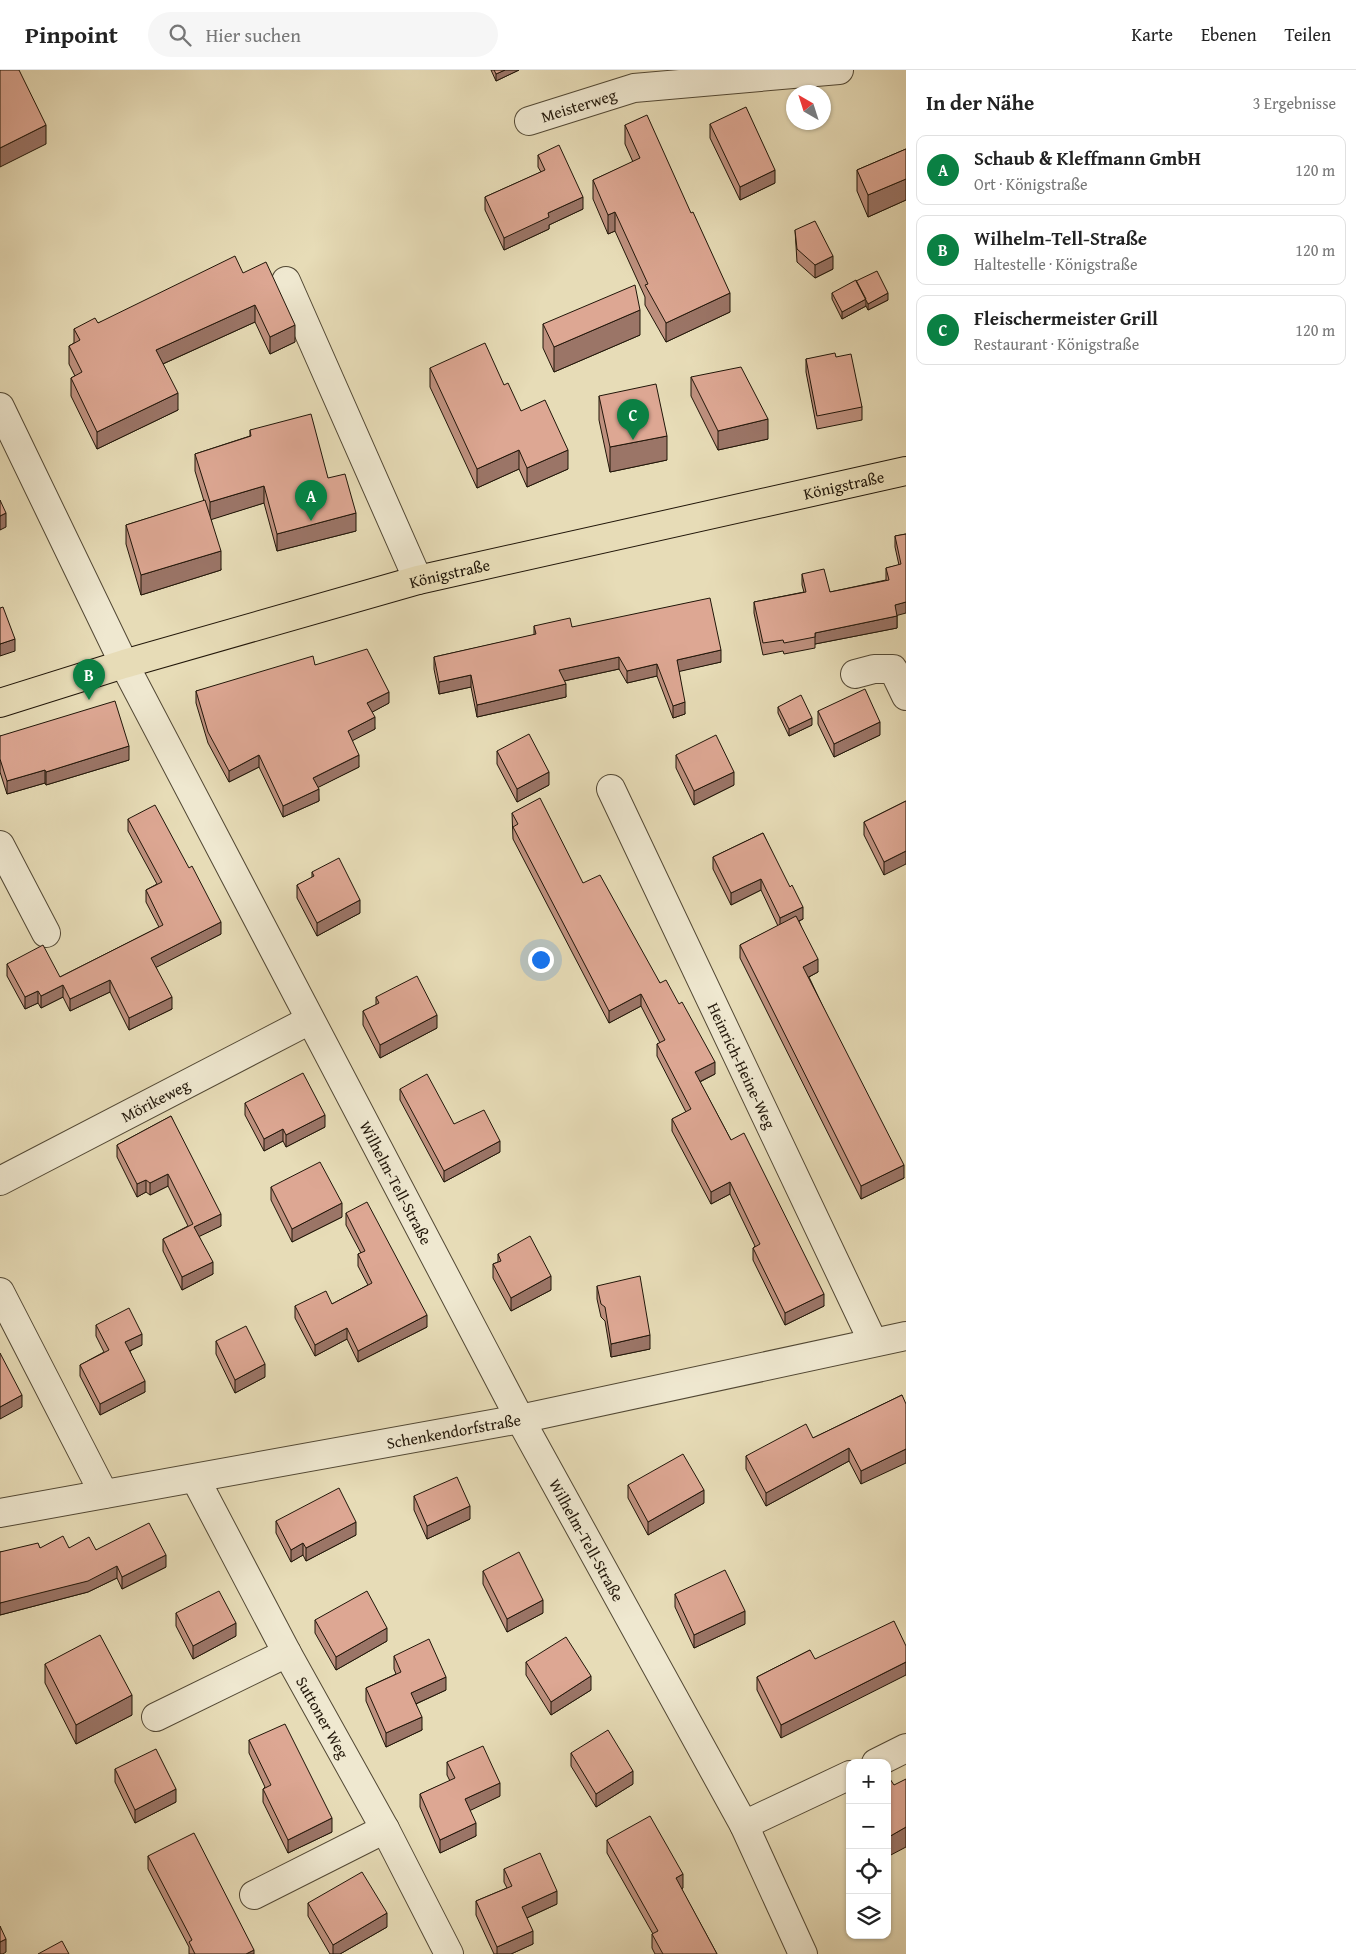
<!DOCTYPE html>
<html lang="de">
<head>
<meta charset="utf-8">
<style>
	:root { --surface:#fff; --page:#f6f6f6; --text:#222; --muted:#767676; --line:#e0e0e0; --accent:#0b8043 }
	body { margin:0; font-family:"Gentium Book Plus",serif; background:var(--page); color:var(--text) }
	.controls { position:absolute; right:15px; bottom:15px; display:grid; overflow:hidden; border-radius:10px; box-shadow:0 1px 4px #0004 }
	.controls button { width:45px; height:45px; display:grid; place-items:center; padding:0; border:0; border-bottom:1px solid var(--line); background:var(--surface); color:var(--text); font:25px sans-serif }
	.compass { position:absolute; left:786px; top:15px; width:45px; height:45px; border-radius:50%; background:var(--surface); box-shadow:0 1px 4px #0004; rotate:321deg }
	.you { position:absolute; left:540px; top:889px; width:18px; height:18px; margin:-12px; border:4px solid #fff; border-radius:50%; background:#1a73e8; box-shadow:0 0 0 8px #1a73e833 }
	.badge { display:grid; place-items:center; width:32px; height:32px; border-radius:50%; background:var(--accent); color:#fff; font-size:16px; font-weight:700 }
	.pin { position:absolute; translate:-50% -41px; filter:drop-shadow(0 1px 2px #0008) }
	.pin::after { content:''; position:absolute; top:26px; width:18px; height:15px; background:inherit; clip-path:polygon(0 0,100% 0,50% 100%) }
	.list { margin:0; padding:0; list-style:none }
	h2 { display:flex; justify-content:space-between; align-items:center; height:65px; margin:0; padding:0 20px; font-size:21px }
	h2 small { font-size:16px; font-weight:400; color:var(--muted) }
	.list li { display:grid; grid-template-columns:32px 1fr auto; gap:15px; align-items:center; box-sizing:border-box; height:70px; margin:0 10px 10px; padding:0 10px; border:1px solid var(--line); border-radius:10px }
	.list b { display:block; font-size:19px; white-space:nowrap }
	.list p { margin:0; font-size:16px; white-space:nowrap; color:var(--muted) }
	.list em { font-size:16px; font-style:normal; color:var(--muted) }
	.icon { flex:none; width:28px; height:28px; fill:none; stroke:currentColor; stroke-width:2; stroke-linecap:round; stroke-linejoin:round }
	.map { position:relative; flex:none; width:906px; height:1884px; overflow:hidden }
	header { display:flex; align-items:center; gap:30px; box-sizing:border-box; height:70px; padding:0 25px; background:var(--surface); border-bottom:1px solid var(--line) }
	header strong { font-size:24px }
	nav { display:flex; gap:28px; margin-inline-start:auto; font-size:18px }
	.search { width:350px; height:45px; background:var(--page); display:flex; align-items:center; gap:12px; box-sizing:border-box; padding:0 18px; border-radius:28px; color:var(--muted); font-size:19px }
	main { display:flex }
	aside { flex:1; background:var(--surface) }
	.map>svg:first-child { display:block }
	.lines { fill:none; stroke-linecap:round; stroke-linejoin:round }
	.minor-casing { stroke:#524834; stroke-width:30 }
	.major-casing { stroke:#211609; stroke-width:30 }
	.minor { stroke:#efe8d0; stroke-width:28 }
	.major { stroke:#e7dcb7; stroke-width:28 }
	.wall { fill:#be907e; stroke:#211609 }
	.shaded-wall { fill:#9b7567; stroke:#211609 }
	.building { fill:#dda793; stroke:#211609 }
	.labels { text-anchor:middle; stroke-width:4; stroke-linejoin:round; paint-order:stroke }
	.street-label { font-size:16px; fill:#211609; stroke:#efe8d0 }
</style>
</head>
<body>
<header>
<strong>Pinpoint</strong>
<div class="search"><svg class="icon" aria-label="search" viewBox="0 0 24 24"><circle cx="10" cy="10" r="6"/><path d="M15 15l6 6"/></svg>Hier suchen</div>
<nav><a>Karte</a><a>Ebenen</a><a>Teilen</a></nav>
</header>
<main>
<div class="map">
<svg width="906" height="1884" viewBox="0 0 906 1884">
	<rect width="100%" height="100%" fill="#e7dcb7"/>
	<filter id="stains"><feTurbulence type="fractalNoise" baseFrequency=".004" numOctaves="4"/><feColorMatrix values="0 0 0 0 .2 0 0 0 0 .09 0 0 0 0 .02 0 0 0 .5 -.17"/></filter>
	<radialGradient id="worn" r=".72"><stop offset=".6" stop-color="#630" stop-opacity="0"/><stop offset="1" stop-color="#630" stop-opacity=".3"/></radialGradient>
	<g class="lines">
		<defs>
			<g id="minor">
				<path id="s1" d="M529,51l105,-33 205,-18"/>
				<path d="M286,211l132,299"/>
				<path id="s2" d="M0,337l124,257 396,755 224,406 59,129"/>
				<path d="M855,604l19,-5h19l13,27"/>
				<path id="s3" d="M611,719l262,553"/>
				<path d="M0,775l46,88"/>
				<path id="s4" d="M0,1111l310,-161"/>
				<path d="M0,1222l104,202"/>
				<path id="s5" d="M196,1410l91,173 98,176 64,125"/>
				<path id="s6" d="M0,1443l520,-94 386,-83"/>
				<path d="M156,1647l131,-64"/>
				<path d="M876,1693l30,-15"/>
				<path d="M744,1755l106,-50"/>
				<path d="M254,1825l131,-66"/>
			</g>
			<g id="major">
				<path id="s7" d="M0,633l124,-39 294,-84 488,-109"/>
			</g>
		</defs>
		<!-- minor casing -->
		<use href="#minor" class="minor-casing"/>
		<!-- major casing -->
		<use href="#major" class="major-casing"/>
		<!-- minor -->
		<use href="#minor" class="minor"/>
		<!-- major -->
		<use href="#major" class="major"/>
	</g>
	<!-- wall -->
	<path class="wall" d="M491,0h28l-23,11z
		M710,54l65,59 -35,17 -30,-62z
		M625,55l105,187 -64,30 -21,-37v-8l-30,-66 -7,3 -15,-35v-19l40,-18 -8,-18z
		M906,79v51l-38,17 -11,-26v-21z
		M538,85l45,54 -34,16v4l-45,21 -19,-40v-13l56,-25 -3,-5z
		M795,160l38,39 -18,9 -18,-16z
		M243,203l52,69 -25,12 -15,-32 -92,42 15,46 -81,39 -26,-53v-18l4,-2 -6,-12v-18l5,-3v-14l24,-6z
		M832,223l56,7 -20,10 -2,-4 -24,13 -10,-20z
		M543,254l97,11 -86,37 -11,-24z
		M836,287l26,50v13l-45,9 -11,-57v-13z
		M430,298l74,17 17,26 47,58 -41,18 -8,-18 -42,19 -47,-101z
		M691,307l77,62 -50,11 -27,-54z
		M599,326l68,64 -57,12 -11,-52z
		M250,360l78,48 28,53 -79,20 -13,-48 -53,16 10,51 -80,25 -15,-51v-19l78,-24 -9,-30v-17l55,-18z
		M906,464l-9,81v13l-82,16v4l-31,6 -1,-3 -20,4 -9,-42v-11l50,-10 -2,-7v-11l28,18 56,-12v-12l13,-3 -4,-18v-11z
		M534,556l38,1 149,35 -42,9 6,43 -12,4 -16,-42 -30,7 -8,-14 -55,12 2,16 -89,20 -6,-30 -32,7 -5,-25v-12l100,-22z
		M315,595l74,38 -17,9 3,17 -23,11 7,27 -41,20 1,14 -36,16 -24,-50 -30,15 -21,-39 -12,-40v-12z
		M778,637l34,18 -23,11 -11,-23z
		M818,641l62,24 -46,22 -16,-33z
		M0,666l129,24 -83,25 -1,-2 -38,11 -7,-22z
		M497,681l52,34 -32,17 -20,-38z
		M676,685l58,30 -40,20 -18,-37z
		M906,731l-22,74 -20,-40v-13z
		M512,743l71,70 77,100 55,91 -15,8 31,58 93,166 -39,19 -32,-65v-12l2,-2 -25,-52 -19,10 -39,-73v-12l14,-7 -29,-56v-12l3,-1 -19,-37 -32,17 -96,-184z
		M128,749l93,115 -65,33 16,42 -43,21 -19,-38 -40,19 -7,-14 -22,11 -3,-5 -13,6 -18,-33v-12l53,13 99,-50 -13,-25v-12l11,-6 -29,-53z
		M763,763l40,86 -4,2 19,51 -9,5 95,201 -43,21 -121,-241v-13l38,-19 -17,-36 -30,15 -18,-36v-12z
		M312,802l48,41 -43,23 -20,-38v-13l15,-7z
		M376,927l61,31 -57,30 -17,-33v-14l13,-6z
		M400,1019l54,35 46,28 -56,30 -44,-82z
		M245,1033l80,24 -39,20 -3,-6 -19,10 -19,-36z
		M171,1046l50,110 -22,10 14,38 -31,16 -19,-39v-12l25,-13 -20,-40 -18,9 -4,-3 -9,5 -20,-40v-12z
		M271,1117l71,30 -50,25 -21,-42z
		M346,1143l81,114 -69,35 -11,-23 -32,17 -20,-38v-12l37,-2 36,-19 -10,-19v-12l3,-1 -15,-28z
		M498,1184l53,36 -40,21 -18,-33v-14l5,-2z
		M597,1216l53,63 -39,8 -6,-36 -4,-4 -4,-18z
		M96,1255l46,20 -12,6 15,41 -45,23 -20,-39v-11l24,-13 -8,-16z
		M216,1271l49,36 -30,16 -19,-39z
		M902,1325l-41,89 -12,-23 -83,45 -20,-37v-13l67,-18z
		M628,1415l76,18 -56,32 -20,-37z
		M414,1426l56,23 -43,20 -13,-29z
		M276,1451l80,14 -50,26 -3,-6 -12,7 -15,-29z
		M40,1478h29l27,2 70,17 -44,22 -5,-11 -29,14 -88,23v-63z
		M483,1501l60,42 -36,19 -24,-48z
		M675,1524l70,30 -51,24 -19,-41z
		M176,1543l60,23 -43,23 -17,-33z
		M315,1550l72,21 -51,29 -21,-37z
		M810,1580l-29,88 -24,-48v-13z
		M394,1586l52,34 -30,14 6,26 -36,17 -20,-46v-13l30,-14 -2,-5z
		M526,1592l65,28 -40,25 -25,-40z
		M45,1594l87,51 -56,29 -31,-61z
		M249,1670l83,92 -44,21 -25,-51v-13l2,-2 -16,-34z
		M571,1683l62,31 -37,23 -25,-41z
		M447,1692l53,34 -30,14 6,26 -36,17 -20,-46v-13l30,-13 -3,-6z
		M115,1699l61,33 -41,21 -20,-41z
		M607,1770l76,48h-2l36,66h-62l-3,-6v-14h1l-46,-81z
		M148,1786l106,98h-65v-7l-41,-78z
		M504,1799l53,35 -30,14 6,26 -22,10h-17l-18,-39v-14l31,-13 -3,-6z
		M308,1833l79,24 -47,27h-10l-22,-38z"/>
	<!-- shaded-wall -->
	<path class="shaded-wall" d="M505,0h14l-23,11v-7z
		M46,55v19l-46,23v-19z
		M775,100v13l-35,17v-13z
		M906,109v21l-38,17v-22z
		M583,127v12l-34,16v4l-45,21v-12l44,-25z
		M615,142v19l-7,3v-19z
		M833,186v13l-18,9v-13z
		M730,223v19l-64,30v-19z
		M888,223v7l-20,10v-6z
		M866,229v7l-24,13v-7z
		M255,235v17l-99,45v-17z
		M640,240v25l-86,37v-25z
		M295,255v17l-25,12v-17z
		M178,323v17l-81,39v-17z
		M768,349v20l-50,11v-19z
		M667,366v24l-57,12v-25z
		M519,380v19l-42,19v-19z
		M568,380v19l-41,18v-19z
		M264,416v17l-54,17v-18z
		M6,443v14l-6,3v-14z
		M356,443v18l-79,20v-17z
		M221,481v19l-80,25v-20z
		M906,532v11l-11,3v-11z
		M897,546v12l-82,16v-11z
		M15,569v12l-15,5v-12z
		M721,580v12l-44,10v-12z
		M619,587v12l-60,13v-12z
		M657,594v12l-30,7v-12z
		M471,605v12l-32,7v-12z
		M566,614v13l-89,20v-12z
		M389,622v11l-22,12v-12z
		M685,632v12l-12,4v-12z
		M375,647v12l-27,14v-12z
		M812,648v7l-23,11v-7z
		M880,652v13l-46,22v-13z
		M129,676v14l-83,25v-13z
		M259,685v12l-30,15v-11z
		M359,685v12l-46,23v-12z
		M45,700v13l-38,11v-13z
		M549,702v13l-32,17v-13z
		M734,702v13l-40,20v-14z
		M319,719v12l-36,16v-11z
		M906,781v13l-22,11v-13z
		M761,809v11l-30,15v-12z
		M360,830v13l-43,23v-13z
		M803,837v12l-23,11v-12z
		M221,852v12l-70,36v-12z
		M818,889v13l-15,8v-13z
		M110,910v12l-40,19v-12z
		M63,915v12l-22,11v-12z
		M38,921v12l-13,6v-12z
		M641,924v12l-32,17v-12z
		M172,927v12l-43,21v-12z
		M437,945v13l-57,30v-13z
		M715,992v12l-20,10v-12z
		M325,1045v12l-39,20v-12z
		M283,1059v12l-19,10v-12z
		M500,1071v11l-56,30v-11z
		M904,1095v13l-43,21v-13z
		M168,1104v12l-18,9v-12z
		M146,1110v12l-9,5v-13z
		M730,1112v12l-19,10v-12z
		M342,1133v14l-50,25v-13z
		M221,1144v12l-27,13v-12z
		M213,1192v12l-31,16v-13z
		M551,1206v14l-40,21v-13z
		M824,1224v12l-39,19v-12z
		M427,1245v12l-69,35v-11z
		M347,1258v11l-32,17v-11z
		M142,1264v11l-17,8v-11z
		M650,1265v14l-39,8v-13z
		M265,1294v13l-30,16v-13z
		M145,1311v11l-45,23v-11z
		M22,1325v12l-22,12v-12z
		M849,1378v13l-83,45v-13z
		M906,1379v14l-45,21v-13z
		M704,1420v13l-56,32v-13z
		M470,1436v13l-43,20v-13z
		M356,1452v13l-50,26v-13z
		M303,1473v12l-12,7v-12z
		M166,1485v12l-44,22v-12z
		M117,1496v12l-29,14 -88,23v-12z
		M543,1530v13l-36,19v-13z
		M745,1541v13l-51,24v-13z
		M236,1553v13l-43,23v-13z
		M387,1558v13l-51,29v-13z
		M906,1592v13l-125,63v-13z
		M591,1606v14l-40,25v-13z
		M446,1607v13l-35,16v-13z
		M132,1625v20l-56,29v-19z
		M422,1647v13l-36,17v-14z
		M633,1701v13l-37,23v-13z
		M500,1713v13l-35,17v-14z
		M176,1719v13l-41,21v-13z
		M332,1748v14l-44,21v-13z
		M476,1753v13l-36,17v-13z
		M906,1757v20l-19,10v-19z
		M683,1804v14l-7,4v-14z
		M557,1821v13l-35,16v-13z
		M387,1843v14l-47,27h-7v-9z
		M533,1861v13l-22,10h-14v-7z
		M6,1869v13l-3,2h-3v-12z
		M254,1880v4h-8z"/>
	<!-- building -->
	<path class="building" d="M0,0h19l27,55 -46,23z
		M494,0h11l-9,4z
		M746,37l29,63 -35,17 -30,-63z
		M647,45l44,98 2,-1 37,81 -64,30 -21,-38 3,-1 -33,-72 -7,3 -15,-35 47,-22 -15,-33z
		M559,75l24,52 -35,16 1,4 -45,21 -19,-41 60,-27 -7,-15z
		M906,79v30l-38,16 -11,-25z
		M815,151l18,35 -18,9 -18,-16 -2,-19z
		M235,186l8,17 23,-11 29,63 -25,12 -15,-32 -99,45 22,43 -81,39 -26,-54 11,-6 -13,-26 11,-6 -6,-11 21,-11 3,5z
		M877,201l11,22 -20,11 -12,-23z
		M856,210l10,19 -24,13 -10,-19z
		M635,215l5,25 -86,37 -11,-23z
		M485,273l19,42 4,-2 13,28 24,-11 23,50 -41,18 -8,-18 -42,19 -47,-101z
		M835,283l1,4 15,-3 11,53 -45,9 -11,-57z
		M741,297l27,52 -50,12 -27,-54z
		M656,314l11,52 -57,11 -11,-51z
		M311,344l17,64 17,-4 11,39 -79,21 -13,-48 -54,16 -15,-48 56,-18 -1,-6z
		M0,430l6,13 -6,3z
		M205,430l16,51 -80,24 -15,-50z
		M906,464v68l-11,3 2,11 -82,17v4l-31,6 -1,-3 -20,3 -9,-41 52,-10 -4,-18 22,-5 6,23 59,-12 -3,-12 15,-4 -6,-28z
		M710,528l11,52 -44,10 8,42 -12,4 -16,-42 -30,7 -8,-14 -60,13 7,14 -89,21 -6,-30 -32,7 -5,-25 102,-23 -2,-8 36,-8 2,9z
		M3,537l12,32 -15,5v-36z
		M367,579l22,43 -22,11 8,14 -27,14 11,24 -46,23 6,11 -36,17 -24,-51 -30,16 -21,-39 -12,-41 117,-35 2,9z
		M865,619l15,33 -46,22 -16,-33z
		M801,625l11,23 -23,11 -11,-22z
		M115,631l14,45 -83,26 -1,-2 -38,11 -7,-22v-23z
		M529,664l20,38 -32,17 -20,-38z
		M716,665l18,37 -40,19 -18,-36z
		M540,728l43,85 17,-8 60,108 6,-3 13,24 3,-2 33,60 -20,10 36,68 13,-7 80,161 -39,19 -32,-65 7,-4 -30,-62 -19,10 -39,-73 19,-10 -34,-65 8,-4 -24,-46 -32,17 -96,-184 5,-3 -6,-11z
		M906,731v50l-22,11 -20,-40z
		M155,735l34,63 3,-2 29,56 -70,36 21,39 -43,21 -19,-38 -40,19 -7,-14 -22,11 -3,-5 -13,6 -18,-33 36,-19 17,32 103,-52 -17,-35 16,-8 -34,-63z
		M763,763l27,54 2,-2 11,22 -23,11 -19,-39 -30,14 -18,-36z
		M339,788l21,42 -43,23 -20,-38 17,-9 -2,-4z
		M796,846l22,43 -15,8 101,198 -43,21 -121,-241z
		M417,906l20,39 -57,30 -17,-34 16,-8 -3,-6z
		M303,1003l22,42 -39,20 -3,-6 -19,10 -19,-36z
		M427,1004l27,50 30,-14 16,31 -56,30 -44,-82z
		M171,1046l50,98 -27,13 19,35 -31,15 -19,-38 30,-15 -25,-50 -18,9 -4,-3 -9,4 -20,-39z
		M320,1092l22,41 -50,26 -21,-42z
		M367,1132l60,113 -69,36 -11,-23 -32,17 -20,-39 31,-15 6,13 40,-21 -14,-29 7,-3 -19,-38z
		M530,1166l21,40 -40,22 -18,-34 8,-3 -3,-7z
		M640,1206l10,59 -39,9 -6,-37 -4,-3 -4,-18z
		M129,1238l13,26 -17,8 20,39 -45,23 -20,-39 29,-15 -13,-25z
		M246,1256l19,38 -30,16 -19,-39z
		M0,1283l22,42 -22,12z
		M902,1325l4,9v45l-45,22 -12,-23 -83,45 -20,-37 60,-32 7,14z
		M683,1384l21,36 -56,32 -20,-37z
		M457,1407l13,29 -43,20 -13,-30z
		M339,1418l17,34 -50,26 -3,-5 -12,7 -15,-29z
		M149,1453l17,32 -44,22 -5,-11 -29,15 -88,22v-51l38,-9 2,5 23,-12 6,12 20,-11 7,13z
		M519,1482l24,48 -36,19 -24,-48z
		M725,1500l20,41 -51,24 -19,-41z
		M219,1521l17,32 -43,23 -17,-33z
		M367,1521l20,37 -51,29 -21,-37z
		M894,1551l12,25v16l-125,63 -24,-48 53,-27 5,9z
		M100,1565l32,60 -56,30 -31,-61z
		M566,1567l25,39 -40,26 -25,-40z
		M429,1569l17,38 -35,16 11,24 -36,16 -20,-45 35,-16 -7,-16z
		M285,1654l47,94 -44,22 -25,-51 8,-4 -22,-45z
		M608,1660l25,41 -37,23 -25,-41z
		M483,1676l17,37 -35,16 11,24 -36,17 -20,-46 35,-16 -8,-16z
		M156,1679l20,40 -41,21 -20,-41z
		M887,1706h1l6,9 12,-6v48l-19,11z
		M650,1746l33,58 -7,4 41,76h-54l-11,-20 6,-3 -51,-91z
		M194,1763l60,117 -8,4h-51l-6,-12 3,-2 -44,-84z
		M540,1783l17,38 -35,16 11,24 -36,16 -21,-46 36,-15 -8,-17z
		M362,1802l25,41 -54,32 -25,-42z
		M0,1856l6,13 -6,3z
		M62,1871l7,13h-31z"/>
	<g class="labels">
		<!-- street labels -->
		<g class="street-label">
			<text dy="6" stroke="none"><textPath href="#s1" startOffset="52">Meisterweg</textPath></text>
			<text dy="6" stroke="none"><textPath href="#s7" startOffset="872">Königstraße</textPath></text>
			<text dy="6" stroke="none"><textPath href="#s7" startOffset="468">Königstraße</textPath></text>
			<text dy="6" stroke="none"><textPath href="#s3" startOffset="306">Heinrich-Heine-Weg</textPath></text>
			<text dy="6" stroke="none"><textPath href="#s4" startOffset="175">Mörikeweg</textPath></text>
			<text dy="6" stroke="none"><textPath href="#s2" startOffset="871">Wilhelm-Tell-Straße</textPath></text>
			<text dy="6" stroke="none"><textPath href="#s6" startOffset="461">Schenkendorfstraße</textPath></text>
			<text dy="6" stroke="none"><textPath href="#s2" startOffset="1276">Wilhelm-Tell-Straße</textPath></text>
			<text dy="6" stroke="none"><textPath href="#s5" startOffset="269">Suttoner Weg</textPath></text>
		</g>
	</g>
	<rect width="100%" height="100%" filter="url(#stains)"/>
	<rect width="100%" height="100%" fill="url(#worn)"/>
</svg>
<div class="controls">
<button>+</button>
<button>−</button>
<button><svg class="icon" aria-label="locate" viewBox="0 0 24 24"><circle cx="12" cy="12" r="6"/><path d="M12 2v4M12 18v4M2 12h4M18 12h4"/></svg></button>
<button><svg class="icon" aria-label="layers" viewBox="0 0 24 24"><path d="M12 4l9 5-9 5-9-5zM3 14l9 5 9-5"/></svg></button>
</div>
<svg class="compass" viewBox="-18 -18 36 36"><path d="M0-13l5 13h-10z" fill="#e53935"/><path d="M0 13l5-13h-10z" fill="#767676"/></svg>
<div class="you"></div>
<div class="pin badge" style="left:311px;top:451px">A</div>
<div class="pin badge" style="left:89px;top:630px">B</div>
<div class="pin badge" style="left:633px;top:370px">C</div>
</div>
<aside>
<h2>In der Nähe<small>3 Ergebnisse</small></h2>
<ul class="list">
<li><span class="badge">A</span><div><b>Schaub &amp; Kleffmann GmbH</b><p>Ort · Königstraße</p></div><em>120 m</em></li>
<li><span class="badge">B</span><div><b>Wilhelm-Tell-Straße</b><p>Haltestelle · Königstraße</p></div><em>120 m</em></li>
<li><span class="badge">C</span><div><b>Fleischermeister Grill</b><p>Restaurant · Königstraße</p></div><em>120 m</em></li>
</ul>
</aside>
</main>
</body>
</html>
